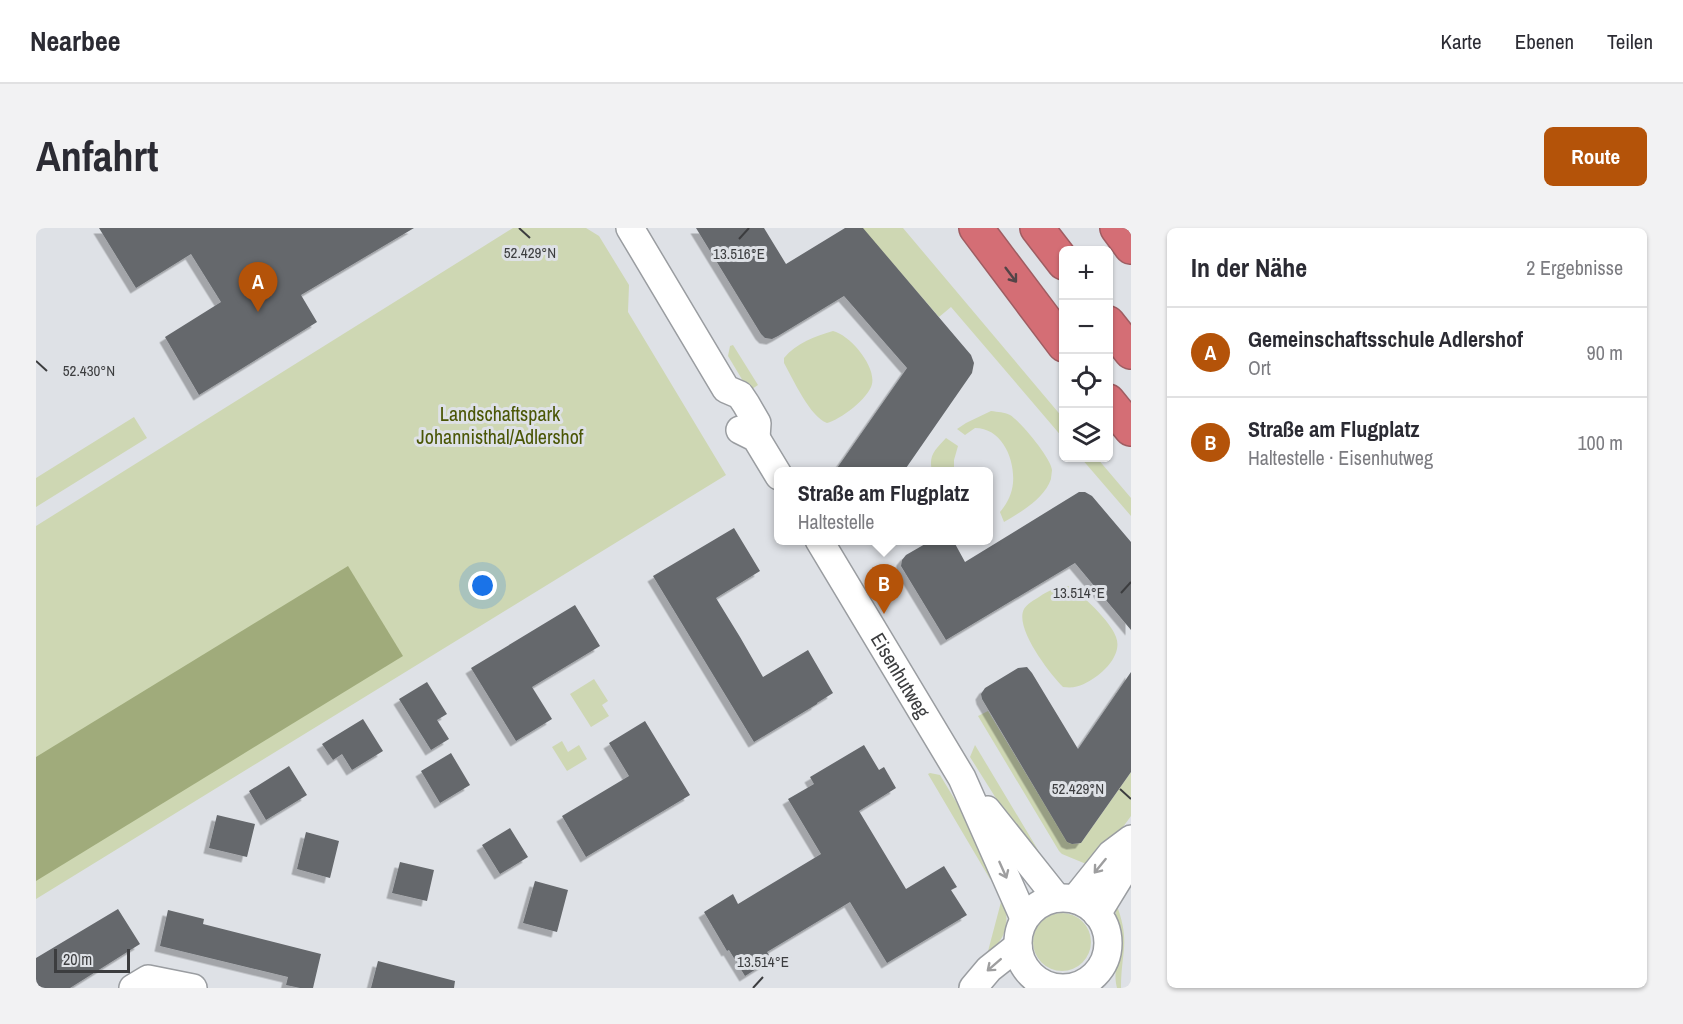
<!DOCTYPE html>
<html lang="de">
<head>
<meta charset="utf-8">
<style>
	:root { --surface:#fff; --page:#f2f2f3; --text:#2b2b33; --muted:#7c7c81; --line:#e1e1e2; --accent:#b45309 }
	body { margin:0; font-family:"Archivo Narrow",sans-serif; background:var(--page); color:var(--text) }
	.controls { position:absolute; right:18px; top:18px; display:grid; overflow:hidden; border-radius:9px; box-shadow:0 2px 4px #0004 }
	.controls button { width:54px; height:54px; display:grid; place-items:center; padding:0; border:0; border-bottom:2px solid var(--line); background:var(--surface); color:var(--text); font:30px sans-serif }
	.scale { position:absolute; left:18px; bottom:15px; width:76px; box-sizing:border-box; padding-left:6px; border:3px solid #3c3d3f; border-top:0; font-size:16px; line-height:21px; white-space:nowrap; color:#3c3d3f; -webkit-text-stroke:4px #dee1e6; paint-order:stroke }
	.you { position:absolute; left:447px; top:358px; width:21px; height:21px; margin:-15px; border:4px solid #fff; border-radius:50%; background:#1a73e8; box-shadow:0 0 0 9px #1a73e833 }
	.badge { display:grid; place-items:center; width:39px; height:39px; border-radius:50%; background:var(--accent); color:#fff; font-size:20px; font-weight:700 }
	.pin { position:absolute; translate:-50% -50px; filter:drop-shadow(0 2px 3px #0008) }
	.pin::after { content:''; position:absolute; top:32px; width:21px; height:18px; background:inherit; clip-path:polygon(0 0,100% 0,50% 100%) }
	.popup { position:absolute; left:738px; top:239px; width:219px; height:78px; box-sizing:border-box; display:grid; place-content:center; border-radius:9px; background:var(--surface); filter:drop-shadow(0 2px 4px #0005); font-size:20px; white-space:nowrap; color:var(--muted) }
	.popup b { font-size:22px; color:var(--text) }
	.popup::after { content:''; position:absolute; left:50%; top:100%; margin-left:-12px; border:12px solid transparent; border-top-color:var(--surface) }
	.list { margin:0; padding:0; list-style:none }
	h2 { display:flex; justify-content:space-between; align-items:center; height:78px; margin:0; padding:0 24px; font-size:26px }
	h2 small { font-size:20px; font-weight:400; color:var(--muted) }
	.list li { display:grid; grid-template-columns:39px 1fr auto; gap:18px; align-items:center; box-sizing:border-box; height:90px; padding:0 24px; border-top:2px solid var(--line) }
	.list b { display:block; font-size:22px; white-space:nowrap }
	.list p { margin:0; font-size:20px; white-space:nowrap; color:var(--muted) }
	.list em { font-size:20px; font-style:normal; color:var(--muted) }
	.icon { flex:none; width:33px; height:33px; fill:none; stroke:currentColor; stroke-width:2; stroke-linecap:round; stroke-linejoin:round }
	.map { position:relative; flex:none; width:1095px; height:760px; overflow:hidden; border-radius:9px }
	header { display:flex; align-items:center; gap:36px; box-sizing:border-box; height:84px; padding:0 30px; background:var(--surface); border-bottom:2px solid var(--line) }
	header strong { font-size:28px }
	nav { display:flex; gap:33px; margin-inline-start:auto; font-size:21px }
	.intro { display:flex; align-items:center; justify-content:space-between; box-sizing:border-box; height:144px; padding:0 36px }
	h1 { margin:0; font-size:42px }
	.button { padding:15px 27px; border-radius:9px; background:var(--accent); color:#fff; font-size:21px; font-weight:700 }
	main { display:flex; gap:36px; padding:0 36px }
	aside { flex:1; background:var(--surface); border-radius:9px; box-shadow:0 2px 4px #0004 }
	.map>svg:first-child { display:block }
	.green { fill:#ced7b3 }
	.forest { fill:#a0ab7b }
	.building { fill:#65686c; filter:url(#shadow) }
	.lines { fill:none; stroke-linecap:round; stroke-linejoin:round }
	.minor-casing { stroke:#9a9da1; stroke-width:30 }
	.highway-casing { stroke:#9f5d62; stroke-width:36 }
	.minor { stroke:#fff; stroke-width:27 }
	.highway { stroke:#d46e75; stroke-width:33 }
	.oneway { stroke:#534447 }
	.oneway2 { stroke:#9e9e9f }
	.ticks { fill:none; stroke:#3c3d3f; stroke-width:2 }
	.labels { text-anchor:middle; stroke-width:6; stroke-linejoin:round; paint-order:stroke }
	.park-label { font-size:20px; fill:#4a5605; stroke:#dee1e6 }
	.street-label { font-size:20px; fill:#3c3d3f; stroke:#dee1e6 }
	.ticks-label { font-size:15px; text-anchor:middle; fill:#3c3d3f; stroke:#dee1e6; stroke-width:6; stroke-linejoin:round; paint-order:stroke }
</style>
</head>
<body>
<header>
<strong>Nearbee</strong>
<nav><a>Karte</a><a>Ebenen</a><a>Teilen</a></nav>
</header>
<div class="intro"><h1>Anfahrt</h1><a class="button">Route</a></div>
<main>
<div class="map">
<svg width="1095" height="760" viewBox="0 0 1095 760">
	<defs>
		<filter id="shadow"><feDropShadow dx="-5.5" dy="5.5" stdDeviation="0" flood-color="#0004"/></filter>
	</defs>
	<rect width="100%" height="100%" fill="#dee1e6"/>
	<!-- green -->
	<path class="green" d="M477,0h73l13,8 30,49 -1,27 98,163 -690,424v-373z
		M826,0h41l160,190v20l-112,-131 -12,10z
		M797,103c17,4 43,35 39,53 -3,14 -32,36 -45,39 -17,-6 -34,-44 -43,-60v-5c12,-15 32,-22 49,-27z
		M697,117l25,40 -9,6 -21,-35 2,-10z
		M955,183c7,1 13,1 19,4 10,6 41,43 42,55 0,1 -1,8 -1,9 -7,20 -30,33 -47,43l-4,-10c7,-8 12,-18 13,-29 2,-24 -11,-55 -38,-55l-10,7 -8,-6 9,-6z
		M98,189l13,21 -111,69v-29z
		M910,210l12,8 -4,14v11h-22c-4,-16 4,-22 14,-33z
		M1045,230h16l34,40v18z
		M1033,358c14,9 42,36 47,51 6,15 -8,31 -19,39 -12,8 -19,13 -34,11 -13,-13 -49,-59 -39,-78 3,-5 10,-9 15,-12 10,-7 18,-10 30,-11z
		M558,451l14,22 -6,4 7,11 -18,11 -21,-33z
		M952,483l79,130 5,3 9,-1 50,-71v44l-24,33 -16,17 -29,-12 -3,-3 -81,-135z
		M526,513l6,11 11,-7 8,14 -20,12 -15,-24z
		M939,517l63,105 -7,4 -61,-97z
		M894,545l10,2 35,58 21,42 -6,4 -62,-105z
		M968,670c5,27 4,38 -17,57l14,-53z
		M1080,675c15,40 5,47 5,85h-4c-4,-15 1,-27 2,-42 0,-15 -5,-28 -3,-43z
		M997 714a29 29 0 1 1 58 0a29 29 0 1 1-58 0Z"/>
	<!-- forest -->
	<path class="forest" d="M312,338l55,90 -367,225v-124z"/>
	<!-- building -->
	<path class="building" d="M63,0h315l-113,67 16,27 -118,73 -34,-58 56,-35 -30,-48 -55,34z
		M660,0h68l22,36 59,-36h18l108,127 3,8 -2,10 -68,98h-69l72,-103 -63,-72 -66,40 -6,3 -7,-1 -4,-4z
		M1043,264h6l7,4 39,46v88l-56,-67 -129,77 -45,-74 1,-6 4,-5 26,-15h21l12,22z
		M698,300l26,43 -44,27 24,39 23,40 45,-27 25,43 -16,10v1l-63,38 -101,-166z
		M539,377l25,41 -68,41 20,32 -36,22 -45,-73z
		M991,439l5,6 46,76 53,-77v100l-50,71 -9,1 -5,-2 -85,-143 -1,-5 4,-6 33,-20z
		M391,454l20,32 -10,6 12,19 -18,11 -32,-51z
		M327,491l20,32 -31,19 -10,-16 -9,6 -11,-16z
		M609,493l45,74 -104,62 -24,-41 67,-40 -20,-33z
		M828,517l15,25 5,-3 12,21 -37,23 47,78 38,-23 13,21 -6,3 16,25 -80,48 -37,-61 -83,50 5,7 -27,17 -16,-26 -2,1 -23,-39 29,-18 5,10 83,-50 -33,-55 26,-15 -4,-7z
		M415,525l19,32 -30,18 -19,-32z
		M253,538l18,29 -41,25 -17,-29z
		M181,587l38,9 -8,33 -38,-9z
		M474,600l18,29 -28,17 -18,-29z
		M270,604l33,9 -9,37 -33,-9z
		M364,634l34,8 -7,31 -35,-8z
		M499,653l33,9 -11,42 -34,-9z
		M82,681l22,35 -70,44h-34v-30z
		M132,682l36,9 -1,5 118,30 -8,34h-13l-14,-3 2,-8 -128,-31z
		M342,733l77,20 -1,7h-83z"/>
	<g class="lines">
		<defs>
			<g id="minor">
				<path d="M594,0l96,161 14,6 6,9 11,19 -1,15"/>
				<path d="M704,202l16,8 23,38"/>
				<path id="s1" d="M783,312l143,238 62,140"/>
				<path d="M951,582l70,88"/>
				<circle cx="1027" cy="715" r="45"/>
				<path d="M1039,671l36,-45 20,-15"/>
				<path d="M1061,686l30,-49 4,-19"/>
				<path d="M97,760l15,-9 45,9"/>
				<path d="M937,760l16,-19 29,-23"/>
			</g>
			<path id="highway" d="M940,0l88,117
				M1001,0l27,35
				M1081,0l14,19
				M1072,95l23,29
				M1072,173l23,28"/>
		</defs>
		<!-- minor casing -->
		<use href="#minor" class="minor-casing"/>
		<!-- highway casing -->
		<use href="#highway" class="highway-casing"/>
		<!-- minor -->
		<use href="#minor" class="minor"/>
		<!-- highway -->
		<use href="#highway" class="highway"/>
	</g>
	<!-- one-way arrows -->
	<defs><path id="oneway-shaft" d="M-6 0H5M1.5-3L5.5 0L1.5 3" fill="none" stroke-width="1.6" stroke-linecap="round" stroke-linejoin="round" transform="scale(1.5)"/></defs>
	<use class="oneway" href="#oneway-shaft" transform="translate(975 47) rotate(53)"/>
	<g class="oneway2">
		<use href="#oneway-shaft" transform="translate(1064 638) rotate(129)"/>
		<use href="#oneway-shaft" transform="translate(967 642) rotate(66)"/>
		<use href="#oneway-shaft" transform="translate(958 737) rotate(139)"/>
	</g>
	<!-- ticks -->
	<path class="ticks" d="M483,0l11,10M703,11l10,-11M0,133l11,10M1085,365l10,-11M1084,561l11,10M717,760l10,-11"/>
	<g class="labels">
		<!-- park labels -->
		<g class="park-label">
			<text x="464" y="193">Landschaftspark<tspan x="464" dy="23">Johannisthal/Adlershof</tspan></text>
		</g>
		<!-- street labels -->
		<g class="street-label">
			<text dy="7" stroke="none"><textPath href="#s1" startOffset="158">Eisenhutweg</textPath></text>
		</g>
	</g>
	<g class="ticks-label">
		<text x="494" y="30">52.429°N</text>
		<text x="703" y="31">13.516°E</text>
		<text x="53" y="148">52.430°N</text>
		<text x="1043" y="370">13.514°E</text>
		<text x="1042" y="566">52.429°N</text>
		<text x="727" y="739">13.514°E</text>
	</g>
</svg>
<div class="controls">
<button>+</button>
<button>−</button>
<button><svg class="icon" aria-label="locate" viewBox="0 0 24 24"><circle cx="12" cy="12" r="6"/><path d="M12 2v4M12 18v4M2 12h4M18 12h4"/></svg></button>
<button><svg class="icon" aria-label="layers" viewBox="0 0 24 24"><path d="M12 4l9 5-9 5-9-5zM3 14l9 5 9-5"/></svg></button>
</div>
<div class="scale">20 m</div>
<div class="you"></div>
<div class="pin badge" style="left:222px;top:84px">A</div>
<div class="pin badge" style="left:848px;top:386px">B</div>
<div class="popup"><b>Straße am Flugplatz</b>Haltestelle</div>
</div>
<aside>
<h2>In der Nähe<small>2 Ergebnisse</small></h2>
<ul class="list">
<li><span class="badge">A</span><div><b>Gemeinschaftsschule Adlershof</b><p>Ort</p></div><em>90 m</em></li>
<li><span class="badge">B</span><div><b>Straße am Flugplatz</b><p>Haltestelle · Eisenhutweg</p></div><em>100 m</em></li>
</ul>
</aside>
</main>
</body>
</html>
